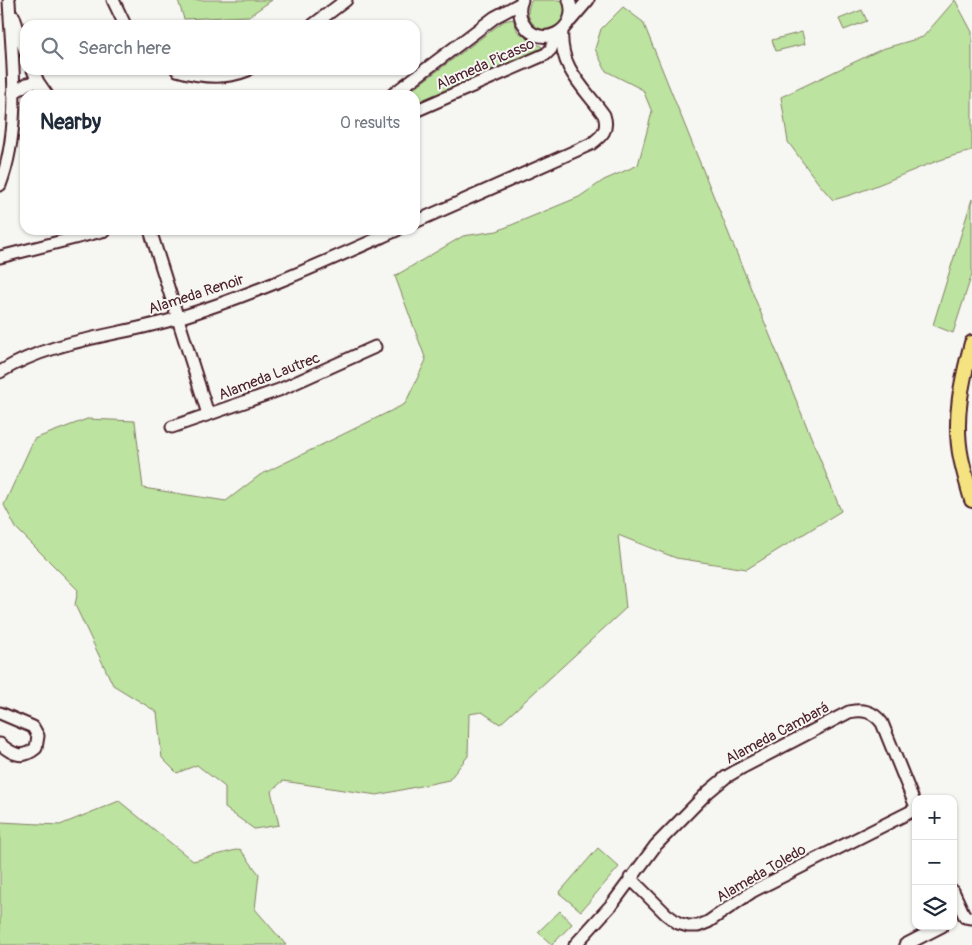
<!DOCTYPE html>
<html lang="en">
<head>
<meta charset="utf-8">
<style>
	:root { --surface:#fff; --page:#f6f6f7; --text:#1f2937; --muted:#747a83; --line:#e0e1e3 }
	body { margin:0; font-family:Pangolin,sans-serif; background:var(--page); color:var(--text) }
	.controls { position:absolute; right:15px; bottom:15px; display:grid; overflow:hidden; border-radius:10px; box-shadow:0 1px 4px #0004 }
	.controls button { width:45px; height:45px; display:grid; place-items:center; padding:0; border:0; border-bottom:1px solid var(--line); background:var(--surface); color:var(--text); font:25px sans-serif }
	.list { margin:0; padding:0; list-style:none }
	h2 { display:flex; justify-content:space-between; align-items:center; height:65px; margin:0; padding:0 20px; font-size:21px }
	h2 small { font-size:16px; font-weight:400; color:var(--muted) }
	.icon { flex:none; width:28px; height:28px; fill:none; stroke:currentColor; stroke-width:2; stroke-linecap:round; stroke-linejoin:round }
	.map { position:relative; flex:none; width:972px; height:945px; overflow:hidden }
	.search { position:absolute; background:var(--surface); box-shadow:0 1px 4px #0004; left:20px; top:20px; width:400px; height:55px; display:flex; align-items:center; gap:12px; box-sizing:border-box; padding:0 18px; border-radius:15px; color:var(--muted); font-size:19px }
	.panel { position:absolute; background:var(--surface); box-shadow:0 1px 4px #0004; left:20px; top:90px; width:400px; height:145px; border-radius:15px }
	.map>svg:first-child { display:block }
	.green { fill:#bce39f; stroke:#838165 }
	.lines { fill:none; stroke-linecap:round; stroke-linejoin:round }
	.minor-casing { stroke:#4a1f2b; stroke-width:15 }
	.major-casing { stroke:#4a1f2b; stroke-width:18 }
	.minor { stroke:#f6f6f2; stroke-width:11 }
	.major { stroke:#f5e382; stroke-width:14 }
	.labels { text-anchor:middle; stroke-width:4; stroke-linejoin:round; paint-order:stroke }
	.street-label { font-size:15px; fill:#4a1f2b; stroke:#f6f6f2 }
</style>
</head>
<body>
<div class="map">
<svg width="972" height="945" viewBox="0 0 972 945">
	<rect width="100%" height="100%" fill="#f6f6f2"/>
	<filter id="ink" filterUnits="userSpaceOnUse"><feTurbulence type="fractalNoise" baseFrequency=".02" numOctaves="2"/><feDisplacementMap in="SourceGraphic" scale="10" xChannelSelector="R" yChannelSelector="G"/><feConvolveMatrix kernelMatrix="1 2 1 2 8 2 1 2 1" color-interpolation-filters="sRGB"/></filter>
	<g filter="url(#ink)">
		<!-- green -->
		<path class="green" d="M178,0h94l-23,16 -65,3z
			M532,0h31c4,8 5,21 -4,27 -3,2 -9,3 -12,4 -16,-3 -24,-17 -15,-31z
			M955,0l17,32v119c-48,10 -91,37 -139,49l-14,-16 -31,-42 -7,-45 101,-48 41,-12z
			M623,7l20,15 198,489 -94,58 -71,-11 -58,-23 8,73 -126,116 -18,-12 -13,2 -1,42 -19,24 -72,15 -94,-14 -12,10 8,34 -25,4 -29,-21v-21l-28,-22 -20,8 -15,-15 -5,-46 -44,-27 -38,-80 3,-15 -62,-62 -12,-23 30,-66 53,-20 48,2 8,67 83,13 34,-26 145,-71 21,-44 -31,-84 68,-40 34,-5 82,-34 25,-17 34,-15 14,-53 -9,-22 -37,-19 -11,-22 6,-20z
			M862,10l5,11 -23,9 -5,-11z
			M513,19l5,13 24,15 -3,5 -124,54v-11h-10l99,-74z
			M802,32l3,12 -29,7 -4,-11z
			M972,199v75l-19,59 -20,-8z
			M119,801l74,60 47,-12 19,25 -4,35 31,36h-286v-123l60,3z
			M598,848l21,19 -38,44 -22,-18z
			M560,911l12,13 -20,21 -14,-13z"/>
		<g class="lines">
			<defs>
				<path id="minor" d="M113,0l12,25
					M522,0c-3,7 -3,16 1,23 15,28 58,8 46,-23
					M14,17l11,34
					M570,21l18,-21
					M313,25l33,-25
					M33,70l5,12 9,13
					M177,70c23,7 47,10 71,0
					M13,93l14,-9 11,-2
					M392,95l103,-78 26,-14
					M415,111l131,-57 5,-5 5,-15
					M0,185c22,-58 12,-124 9,-184
					M415,222l176,-78c11,-8 18,-14 13,-29 -20,-28 -45,-47 -42,-84
					M150,230l58,184
					M0,257l106,-27
					M0,372c53,-33 119,-36 178,-54 75,-23 147,-56 219,-88
					M172,427l107,-37 96,-43
					M0,713l33,14 5,9 -2,12c-14,12 -24,6 -36,-4
					M630,878l36,36 12,9 10,3h10l10,-4 45,-31 163,-82
					M953,891l12,26 7,1
					M575,945l38,-42 43,-58 52,-53 18,-15 17,-10 106,-55c14,-3 24,-1 33,11l34,84
					M905,945l37,-19"/>
				<path id="major" d="M972,343c-10,37 -19,76 -11,115 3,14 7,28 11,42"/>
			</defs>
			<!-- minor casing -->
			<use href="#minor" class="minor-casing"/>
			<!-- major casing -->
			<use href="#major" class="major-casing"/>
			<!-- minor -->
			<use href="#minor" class="minor"/>
			<!-- major -->
			<use href="#major" class="major"/>
		</g>
	</g>
	<g class="labels">
		<!-- street labels -->
		<g class="street-label">
			<text transform="translate(485 64) rotate(-24)" y="5">Alameda Picasso</text>
			<text transform="translate(196 294) rotate(-18)" y="5">Alameda Renoir</text>
			<text transform="translate(269 376) rotate(-21)" y="5">Alameda Lautrec</text>
			<text transform="translate(777 733) rotate(-28)" y="5">Alameda Cambará</text>
			<text transform="translate(761 873) rotate(-30)" y="5">Alameda Toledo</text>
		</g>
	</g>
</svg>
<div class="controls">
<button>+</button>
<button>−</button>
<button><svg class="icon" aria-label="layers" viewBox="0 0 24 24"><path d="M12 4l9 5-9 5-9-5zM3 14l9 5 9-5"/></svg></button>
</div>
<div class="search"><svg class="icon" aria-label="search" viewBox="0 0 24 24"><circle cx="10" cy="10" r="6"/><path d="M15 15l6 6"/></svg>Search here</div>
<section class="panel">
<h2>Nearby<small>0 results</small></h2>
<ul class="list">
</ul>
</section>
</div>
</body>
</html>
